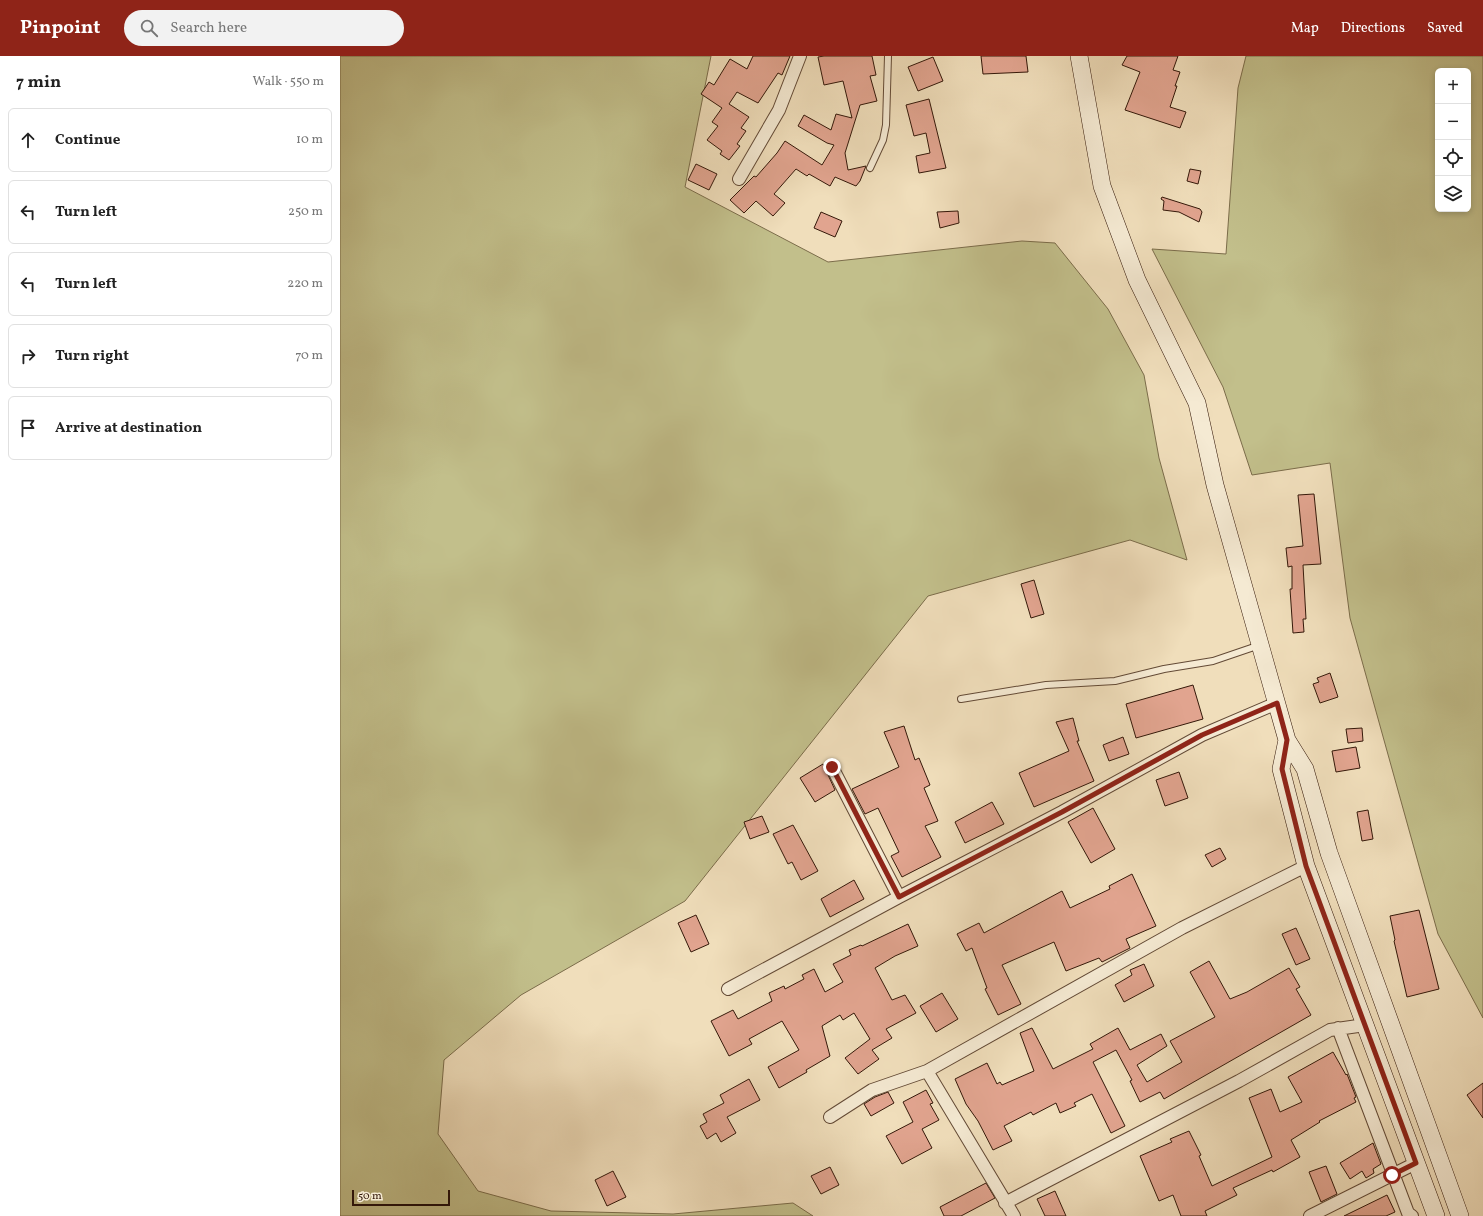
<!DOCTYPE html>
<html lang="en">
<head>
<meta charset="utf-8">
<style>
	:root { --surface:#fff; --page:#f2f2f2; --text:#222; --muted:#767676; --line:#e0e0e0; --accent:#8f2418 }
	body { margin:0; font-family:Vollkorn,serif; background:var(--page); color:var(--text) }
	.controls { position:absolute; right:12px; top:12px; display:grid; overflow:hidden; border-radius:6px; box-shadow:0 2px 6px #0003 }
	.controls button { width:36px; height:36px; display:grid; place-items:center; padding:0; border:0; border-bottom:1px solid var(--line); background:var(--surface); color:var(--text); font:20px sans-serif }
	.scale { position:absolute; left:12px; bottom:10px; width:98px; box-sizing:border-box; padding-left:4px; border:2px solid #341809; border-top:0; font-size:11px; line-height:14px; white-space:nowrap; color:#341809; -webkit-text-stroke:3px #f5ead3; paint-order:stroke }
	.stop { position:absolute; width:12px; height:12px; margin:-9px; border:3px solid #8f2418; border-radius:50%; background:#fff }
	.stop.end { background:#8f2418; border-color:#fff; box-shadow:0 1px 4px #0008 }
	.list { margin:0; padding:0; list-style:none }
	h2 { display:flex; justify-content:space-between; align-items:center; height:52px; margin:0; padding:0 16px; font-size:17px }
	h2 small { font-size:13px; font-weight:400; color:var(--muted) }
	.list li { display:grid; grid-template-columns:26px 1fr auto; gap:12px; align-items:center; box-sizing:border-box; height:64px; margin:0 8px 8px; padding:0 8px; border:1px solid var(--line); border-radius:6px }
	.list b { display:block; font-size:15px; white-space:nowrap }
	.list em { font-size:13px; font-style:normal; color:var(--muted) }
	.icon { flex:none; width:22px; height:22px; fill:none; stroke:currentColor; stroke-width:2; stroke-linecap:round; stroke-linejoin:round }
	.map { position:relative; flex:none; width:1143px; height:1160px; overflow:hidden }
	header { display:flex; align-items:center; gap:24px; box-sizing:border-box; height:56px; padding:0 20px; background:var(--accent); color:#fff }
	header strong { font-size:19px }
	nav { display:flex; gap:22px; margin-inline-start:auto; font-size:14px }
	.search { width:280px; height:36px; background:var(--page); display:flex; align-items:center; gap:10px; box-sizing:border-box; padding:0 14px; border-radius:22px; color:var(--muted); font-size:15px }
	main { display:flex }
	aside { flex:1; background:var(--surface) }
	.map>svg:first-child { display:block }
	.green { fill:#c2bf8b; stroke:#7b6c4a; fill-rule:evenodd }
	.building { fill:#e1a48f; stroke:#341809 }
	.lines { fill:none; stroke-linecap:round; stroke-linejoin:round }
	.lane-casing { stroke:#634a36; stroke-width:8 }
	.street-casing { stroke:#634a36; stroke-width:14 }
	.secondary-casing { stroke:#341809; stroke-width:18 }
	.lane { stroke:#f5ead3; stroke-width:6 }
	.street { stroke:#f5ead3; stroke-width:12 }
	.secondary { stroke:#f5ead3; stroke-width:17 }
	.route { stroke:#8f2418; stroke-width:5 }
</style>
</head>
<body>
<header>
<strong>Pinpoint</strong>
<div class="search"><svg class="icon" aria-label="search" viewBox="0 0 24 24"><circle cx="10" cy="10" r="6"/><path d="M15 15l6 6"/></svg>Search here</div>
<nav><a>Map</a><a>Directions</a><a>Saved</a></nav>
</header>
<main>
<aside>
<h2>7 min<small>Walk · 550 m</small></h2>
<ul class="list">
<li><svg class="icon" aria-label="ahead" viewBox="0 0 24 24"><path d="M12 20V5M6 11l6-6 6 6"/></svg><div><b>Continue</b></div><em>10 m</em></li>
<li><svg class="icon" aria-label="left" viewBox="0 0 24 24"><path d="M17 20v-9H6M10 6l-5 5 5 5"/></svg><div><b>Turn left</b></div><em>250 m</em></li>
<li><svg class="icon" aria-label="left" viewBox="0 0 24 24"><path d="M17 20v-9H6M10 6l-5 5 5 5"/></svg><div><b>Turn left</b></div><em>220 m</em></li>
<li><svg class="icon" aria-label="right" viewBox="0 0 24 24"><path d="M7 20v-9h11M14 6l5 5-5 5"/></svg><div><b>Turn right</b></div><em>70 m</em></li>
<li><svg class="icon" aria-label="arrive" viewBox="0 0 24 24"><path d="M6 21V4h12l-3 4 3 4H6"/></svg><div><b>Arrive at destination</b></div></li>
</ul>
</aside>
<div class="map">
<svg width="1143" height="1160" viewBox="0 0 1143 1160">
	<rect width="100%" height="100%" fill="#f0debb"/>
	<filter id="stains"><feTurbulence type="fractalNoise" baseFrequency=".005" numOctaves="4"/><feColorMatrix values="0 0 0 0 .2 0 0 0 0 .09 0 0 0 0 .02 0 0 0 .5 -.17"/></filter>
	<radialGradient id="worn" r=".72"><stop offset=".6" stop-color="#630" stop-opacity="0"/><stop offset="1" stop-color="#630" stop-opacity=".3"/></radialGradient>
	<!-- green -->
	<path class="green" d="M0,0h371l-26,131 143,75 194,-21 33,2 53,66 36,66 15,83 28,102 -57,-20 -202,56 -243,305 -164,94 -77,65 -6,74 40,57 73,20 122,3 120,-11 20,13h-473z
		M906,0h237v962l-45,-84 -88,-316 -20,-155 -78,12 -29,-88 -71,-138 74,5 12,-166zM1098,15h30v138h-30z"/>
	<!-- building -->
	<path class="building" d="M413,0h37l-8,19 -4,-2 -20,30 -21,-11 -8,12 20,13 -8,11 5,3 -9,13 3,2 -11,14 -9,-6 2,-3 -15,-11 11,-14 -6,-4 10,-14 -21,-14 8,-12 5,3 16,-26 17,10z
		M484,0h48l4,19 -6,1 7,25 -17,4 -15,48 3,17 18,-4 -6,15 -4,5 -21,-9 -5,9 -21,-12 -2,2 -11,-7 -22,25 11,9 -12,13 -17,-15 -12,12 -14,-13 24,-24 2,1 21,-24 8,-12 37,24 12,-20 -7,-2 -29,-17 6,-11 27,15 5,-16 16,4 -9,-37 -19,4 -6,-28z
		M641,0h45l2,16 -45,2z
		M787,0h51l-5,14 7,2 -5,14h2l-7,21 16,5 -6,16 -55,-18 15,-38 -18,-7z
		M593,1l10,24 -25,10 -10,-24z
		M589,43l17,69 -27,5 -3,-17 14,-3 -4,-20 -12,3 -8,-31z
		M356,108l21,10 -8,16 -21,-10z
		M850,113l11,2 -3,13 -11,-3z
		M822,141l38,12 2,3 -3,10 -20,-10 -16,-2 1,-9 -3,-2z
		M618,155l1,12 -19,5 -3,-16z
		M481,156l21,9 -7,16 -21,-9z
		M974,438l7,70 -18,1 3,54h-3l1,13 -11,1 -3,-44h2v-23l-4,1 -2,-19 17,-2 -5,-51z
		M694,524l10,34 -13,4 -10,-34z
		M990,617l8,24 -18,6 -7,-19 6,-2 -2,-4z
		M853,629l10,34 -67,19 -10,-34z
		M733,662l6,23h-2l17,40 -60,26 -15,-34 50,-22 -13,-29z
		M564,670l11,34 4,-2 11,27 -6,3 14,33 -13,5 16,31 -39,20 -11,-21 8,-4 -21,-44 -13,6 -13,-25 47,-22 -15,-35z
		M1022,672l1,13 -15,2 -2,-14z
		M783,681l6,17 -20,7 -6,-16z
		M1016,691l4,21 -24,4 -4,-21z
		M483,708l12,26 -20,12 -15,-24z
		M839,716l9,26 -23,8 -9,-26z
		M652,746l12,22 -39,19 -10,-21z
		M753,752l22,41 -24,14 -23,-41z
		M1028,754l5,29 -11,2 -5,-29z
		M422,760l7,16 -19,7 -6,-17z
		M453,769l25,46 -17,9 -9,-18 -4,2 -15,-30z
		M880,792l6,11 -14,8 -7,-12z
		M792,818l24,52 -30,13 4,9 -28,14 -3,-4 -33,13 -12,-29 -52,23 19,39 -23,11 -13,-26 2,-1 -15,-40 -6,3 -9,-17 22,-11 5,10 78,-42 8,17 40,-19 -1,-3z
		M514,824l10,19 -34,18 -9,-18z
		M1079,854l20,79 -32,8 -13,-56 1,-1 -5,-24z
		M356,859l13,29 -18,8 -13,-29z
		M568,868l10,22 -23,10 -20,12 17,32 13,-5 11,18 -30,16 6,9 -20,12 7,9 -21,15 -13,-16 25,-19 -16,-26 -11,7 -3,-5 -18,11 8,30 -24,14 1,2 -28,16 -11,-21 31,-17 -17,-29 -33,18 3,5 -23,12 -18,-35 22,-11 5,9 34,-18 -3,-8 15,-7 1,3 19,-10 -2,-4 12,-6 11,23 18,-10 -10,-18 18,-9 -2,-5 12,-5 1,1z
		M956,872l14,31 -14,6 -14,-31z
		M869,905l21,38 17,-7 42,-24 11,19 -4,2 15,26 -147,84 -4,-7 -20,10 -10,-21 2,-1 -16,-30 -23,12 32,64 -14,7 -19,-39 -18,9 2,3 -16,7 -4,-10 -23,12 -2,-3 -27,14 8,15 -19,9 -15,-29 -12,-17 -11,-25 32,-16 10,21 3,-2 2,3 32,-14 -14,-38 12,-5 21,41 40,-20 -3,-5 28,-16 12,22 31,-16 6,12 -30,19 10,17 35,-20 -12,-21 45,-24 -25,-45z
		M804,908l10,22 -30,16 -9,-17 17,-10 -2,-5z
		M602,937l16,26 -22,13 -16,-26z
		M993,996l13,23 1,-1 9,23 -2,1 2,4 -37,19 1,1 -29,18 9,17 -27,15 -1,-2 -39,18 4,7 -32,16 2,5h-26l-8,-21 -14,6 -19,-45 32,-14 -2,-3 19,-8 12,24 -2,1 13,30 60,-29 -23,-59 22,-9 9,23 22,-10 -14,-25z
		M409,1023l11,21 -33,17 9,16 -15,9 -5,-9 -9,6 -7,-13 7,-4 -4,-8 21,-11 -4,-8z
		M1143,1027v35l-16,-23z
		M586,1034l7,13 -3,1 9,16 -17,9 10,19 -30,16 -16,-28 27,-14 -10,-20z
		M548,1036l6,11 -23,13 -7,-12 11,-7z
		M1033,1087l8,21 -8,5 1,4 -8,5 -4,-7 -12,8 -10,-16z
		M986,1110l11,28 -16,8 -12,-30z
		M490,1111l9,18 -18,9 -10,-18z
		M273,1115l13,26 -19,9 -12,-26z
		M646,1127l9,15 -34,18h-17l-4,-9z
		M715,1135l11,25h-21l-8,-17z
		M1047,1139l8,17 -9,4h-42z"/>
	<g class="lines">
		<defs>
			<path id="lane" d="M530,112l13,-28 3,-15 2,-69
				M621,643l85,-14 69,-4 49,-12 49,-8 47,-16"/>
			<path id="street" d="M399,123l40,-69 21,-54
				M492,711l67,130
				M388,933l171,-92 163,-85 140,-77 75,-32
				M998,972l70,185 4,3
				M587,1015l87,145
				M490,1061l42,-27 55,-19 255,-143 124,-62
				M665,1147l234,-122 91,-51 35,-5
				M970,1160l106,-53"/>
			<path id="secondary" d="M739,0l23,130 35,94 60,123 18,82 72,255 18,29 24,84 131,363
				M947,684l-6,29 25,97 130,350"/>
		</defs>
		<!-- lane casing -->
		<use href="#lane" class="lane-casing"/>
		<!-- street casing -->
		<use href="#street" class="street-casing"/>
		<!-- secondary casing -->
		<use href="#secondary" class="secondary-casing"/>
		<!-- lane -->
		<use href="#lane" class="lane"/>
		<!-- street -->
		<use href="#street" class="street"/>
		<!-- secondary -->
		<use href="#secondary" class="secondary"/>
	</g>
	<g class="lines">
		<!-- route -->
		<path class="route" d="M492,711l67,130 163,-85 140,-77 75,-32 10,37 -5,29 24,97 110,297 -24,12"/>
	</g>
	<rect width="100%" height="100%" filter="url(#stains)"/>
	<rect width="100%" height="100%" fill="url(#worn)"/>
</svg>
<div class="controls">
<button>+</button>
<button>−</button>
<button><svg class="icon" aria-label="locate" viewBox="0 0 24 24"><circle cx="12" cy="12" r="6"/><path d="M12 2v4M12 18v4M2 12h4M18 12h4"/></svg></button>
<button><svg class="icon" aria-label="layers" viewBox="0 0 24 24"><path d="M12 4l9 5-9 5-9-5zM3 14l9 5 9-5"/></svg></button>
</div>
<div class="scale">50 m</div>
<div class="stop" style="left:1052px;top:1119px"></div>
<div class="stop end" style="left:492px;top:711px"></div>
</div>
</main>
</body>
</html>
